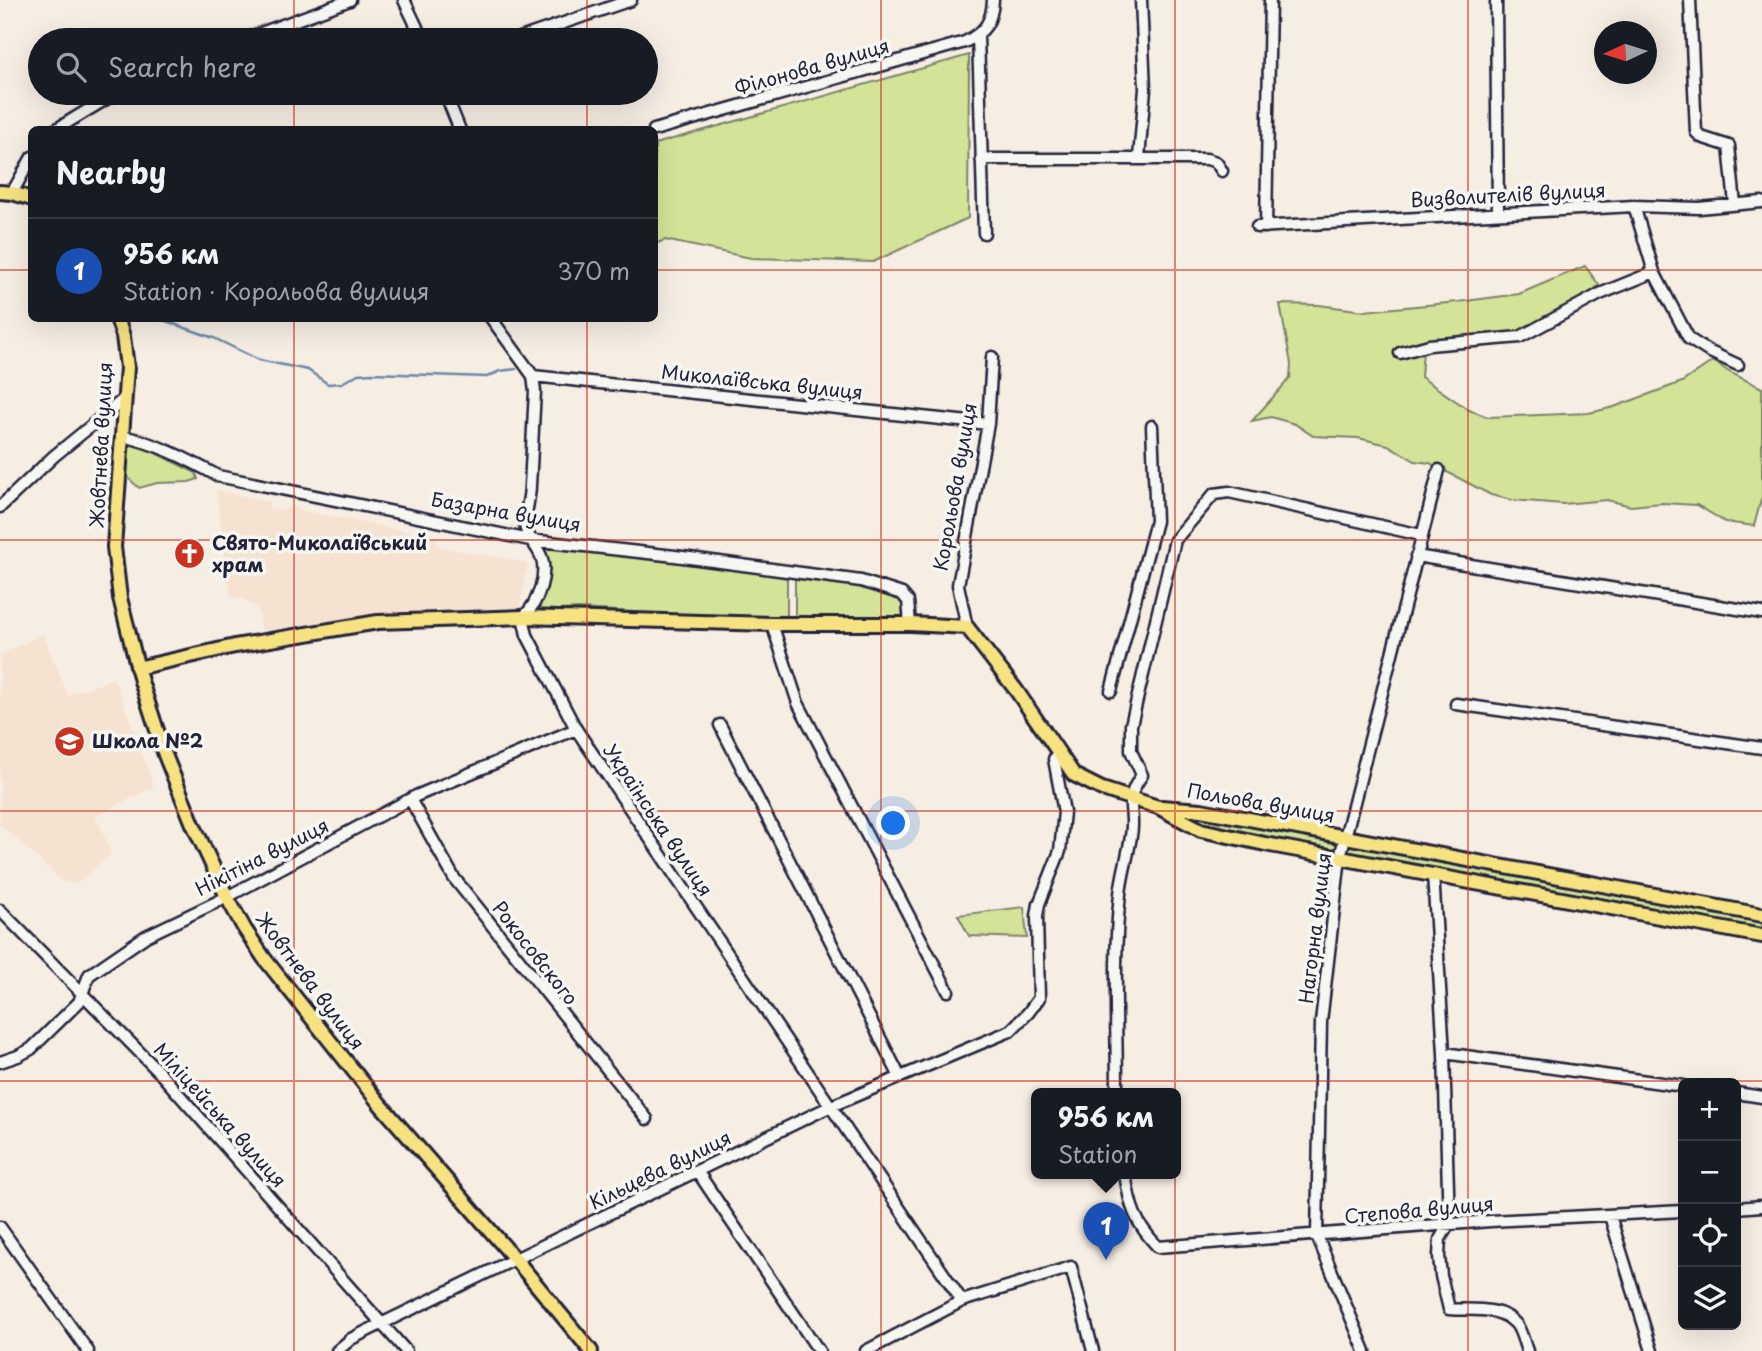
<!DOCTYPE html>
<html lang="en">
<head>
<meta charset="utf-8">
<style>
	:root { --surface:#171b24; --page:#20242c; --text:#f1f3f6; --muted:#9ea1a6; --line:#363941; --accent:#c8321e }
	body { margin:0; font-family:"Playpen Sans",sans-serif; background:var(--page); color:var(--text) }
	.controls { position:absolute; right:21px; bottom:21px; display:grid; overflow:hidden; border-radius:10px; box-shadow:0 7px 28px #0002 }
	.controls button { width:63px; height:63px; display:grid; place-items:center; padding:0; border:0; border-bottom:2px solid var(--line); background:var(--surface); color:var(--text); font:35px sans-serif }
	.compass { position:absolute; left:1594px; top:21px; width:63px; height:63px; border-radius:50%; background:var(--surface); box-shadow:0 7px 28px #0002; rotate:266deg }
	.you { position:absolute; left:894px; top:824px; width:24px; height:24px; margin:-18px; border:5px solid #fff; border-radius:50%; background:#1a73e8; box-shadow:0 0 0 10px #1a73e833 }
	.badge { display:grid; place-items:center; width:46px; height:46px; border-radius:50%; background:var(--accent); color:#fff; font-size:23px; font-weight:700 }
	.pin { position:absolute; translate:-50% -58px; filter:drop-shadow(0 2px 4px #0008) }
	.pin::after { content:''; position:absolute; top:37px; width:24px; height:21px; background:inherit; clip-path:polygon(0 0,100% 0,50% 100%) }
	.popup { position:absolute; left:1031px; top:1088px; width:150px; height:91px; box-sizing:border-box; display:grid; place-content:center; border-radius:10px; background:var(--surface); filter:drop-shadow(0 2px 5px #0005); font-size:23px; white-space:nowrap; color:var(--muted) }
	.popup b { font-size:26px; color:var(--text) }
	.popup::after { content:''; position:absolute; left:50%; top:100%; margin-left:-14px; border:14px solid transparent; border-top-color:var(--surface) }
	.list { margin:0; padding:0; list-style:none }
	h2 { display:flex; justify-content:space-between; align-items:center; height:91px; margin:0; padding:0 28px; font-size:30px }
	h2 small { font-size:23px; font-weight:400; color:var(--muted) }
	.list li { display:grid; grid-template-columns:46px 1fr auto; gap:21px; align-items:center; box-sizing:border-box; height:105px; padding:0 28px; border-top:2px solid var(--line) }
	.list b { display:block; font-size:26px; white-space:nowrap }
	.list p { margin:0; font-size:23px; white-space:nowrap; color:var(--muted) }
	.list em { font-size:23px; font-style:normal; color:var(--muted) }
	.icon { flex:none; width:38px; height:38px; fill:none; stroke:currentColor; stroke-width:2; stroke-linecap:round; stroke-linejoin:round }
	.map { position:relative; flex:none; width:1762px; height:1351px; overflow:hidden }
	.search { position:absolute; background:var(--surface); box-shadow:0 7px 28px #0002; left:28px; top:28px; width:630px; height:77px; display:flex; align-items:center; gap:18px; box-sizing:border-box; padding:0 24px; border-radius:38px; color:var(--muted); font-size:26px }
	.panel { position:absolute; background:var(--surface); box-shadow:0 7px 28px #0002; left:28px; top:126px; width:630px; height:196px; border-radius:10px }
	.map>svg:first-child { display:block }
	.built { fill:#f6e2d0 }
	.green { fill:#d3e498; stroke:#7a836a; stroke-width:2 }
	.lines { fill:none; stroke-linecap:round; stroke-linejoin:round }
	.stream { stroke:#6989ab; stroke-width:2.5 }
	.minor-casing { stroke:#22223b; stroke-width:15 }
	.major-casing { stroke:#22223b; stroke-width:18 }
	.minor { stroke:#f6f6f2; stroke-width:10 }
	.major { stroke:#f6e281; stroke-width:12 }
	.grid { fill:none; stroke:#c8321e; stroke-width:2; stroke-opacity:0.55 }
	.labels { text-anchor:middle; stroke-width:7; stroke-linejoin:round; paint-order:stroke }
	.street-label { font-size:19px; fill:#22223b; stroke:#f6f6f2 }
	.poi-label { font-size:19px; font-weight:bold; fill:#22223b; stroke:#f6f6f2; text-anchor:start }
</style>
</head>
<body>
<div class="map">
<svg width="1762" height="1351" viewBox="0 0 1762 1351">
	<rect width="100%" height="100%" fill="#f6ede3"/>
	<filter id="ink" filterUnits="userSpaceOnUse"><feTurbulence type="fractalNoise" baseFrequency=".0143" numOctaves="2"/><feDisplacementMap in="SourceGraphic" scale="14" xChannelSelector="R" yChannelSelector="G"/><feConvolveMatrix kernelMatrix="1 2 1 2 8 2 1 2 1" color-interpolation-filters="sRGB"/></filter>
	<g filter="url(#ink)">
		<!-- built -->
		<path class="built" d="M216,490l54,12 -3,6 16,3 11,-5 9,5 132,26 3,10 90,16 -9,46 -144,6 -114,16 -1,-17 -6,-9 -11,-6 -12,-1z
			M43,634l25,61 45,-16 3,4 38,104 -59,29 17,37 -35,30 -15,-1 -41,-40 -21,-17v-170z"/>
		<!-- green -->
		<path class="green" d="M969,55l-1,163 -95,44 -122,-4 -86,-18 -10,4v-100z
			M1585,266l14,19c-22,20 -53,38 -81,49l-95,16 -2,27 48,33 19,7 101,-4 25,-6 68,-25 31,-21 16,11 33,16v108l-8,30 -29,-4 -28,-17 -35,-2 -31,3 -24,-6 -44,4 -51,-4 -21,-5 -61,-32 -15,-2 -27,-16 -30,-7 -45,-2 -18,-12 -24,-7 -19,4 38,-43 1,-14 -11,-60 39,1 45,6 94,-9 61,-8z
			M135,443l61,30 2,6 -9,3 -32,1 -18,5 -13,-12 -1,-22 3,-9z
			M540,544l247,30v46l-208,-11 -39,2z
			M795,574l67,11 39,12 4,8v14h-110z
			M1195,815l141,26 2,3 -5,7 -123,-23 -14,-7 -3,-5z
			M1352,843l410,77v12l-408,-76 -6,-7z
			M1024,907l3,31 -58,-2 -11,-21z"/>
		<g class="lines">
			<!-- stream -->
			<path class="stream" d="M157,318l57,20 45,22 49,10 20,14 14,-1 16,-9 14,-1 115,4 13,-6 16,-2"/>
			<defs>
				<path id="minor" d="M404,0l19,40
					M1496,0l2,213
					M1690,0l6,132 5,5 28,9 6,58
					M978,36l6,197
					M242,40l108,-40
					M514,40l117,-40
					M445,93l15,37
					M55,130l61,-37
					M654,130l311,-88c20,-10 27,-20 28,-42
					M1139,158l6,-69 -4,-89
					M981,159h226l9,3 6,9
					M12,193l20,-36
					M1634,206l20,66 35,67 19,12 30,14
					M1257,227l377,-21 65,2 63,-6
					M1266,227l4,-227
					M491,318l42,58 2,16c-2,31 -3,62 -5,93 0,12 -4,25 -5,38 0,11 9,20 14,29 11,19 -1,52 -16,65l4,18 49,94 386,572
					M1400,353l29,-8 91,-8 80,-43 54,-22
					M533,376l455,48
					M122,436c34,7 65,23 96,40l312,64 145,16 186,25 41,13 6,7 2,23
					M0,507l54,-51 70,-57
					M1416,556l346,57
					M772,624l26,79 150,288
					M967,627l-9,-42 30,-161 4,-67
					M1111,691l45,-170 -4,-95
					M1456,704l306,44
					M720,725l180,352
					M410,799l44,79 193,241
					M1433,874l11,179 5,171 -9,15 -1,17 2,20 8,33c22,2 50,-4 67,15 5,6 8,19 11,27
					M0,910l160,163 246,278
					M1444,1053l239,33
					M0,1062l18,-6 13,-7 48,-47 10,-27 57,-39 81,-39 189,-101 160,-67
					M1736,1093l26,4
					M1117,1094c0,-66 -4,-134 3,-200 2,-19 8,-38 11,-58 5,-27 -9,-34 11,-61l-11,-24v-26l44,-185 39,-46 15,-2 192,43
					M697,1171l122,180
					M1125,1174c5,33 10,49 33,73l332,-26 193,-10
					M1736,1208l26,-2
					M1610,1216l42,135
					M0,1227l88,124
					M337,1351l14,-12 32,-16 446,-216 181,-76 18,-18 11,-15 -2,-82 2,-12 21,-53 4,-39 -10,-53 4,-5
					M866,1351l96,-50 109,-34 22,84
					M1365,1351l-48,-115 4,-214 19,-165 99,-387"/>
				<path id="major" d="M0,192l12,1 20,6
					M117,318l6,18 4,31 -13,180 6,51 21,83 24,74 28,69 34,73 17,31 20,30 116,146 136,156 75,91
					M137,668l98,-22 143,-24 145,-5 249,7h138l57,3 49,63 58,85 28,14 56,18 43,23 64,14 497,92
					M1161,807l40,3 561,105"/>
			</defs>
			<!-- minor casing -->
			<use href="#minor" class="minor-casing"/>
			<!-- major casing -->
			<use href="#major" class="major-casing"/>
			<!-- minor -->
			<use href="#minor" class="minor"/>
			<!-- major -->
			<use href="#major" class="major"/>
		</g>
	</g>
	<!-- grid -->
	<path class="grid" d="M294,0v40M587,0v40M881,0v1351M1175,0v1351M1468,0v1351M294,93v37M587,93v37M0,270h32M654,270h1108M294,318v1033M587,318v1033M0,540h1762M0,811h1762M0,1081h1762"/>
	<!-- icons -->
	<defs>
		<symbol id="church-disc" viewBox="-11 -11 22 22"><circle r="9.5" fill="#c8321e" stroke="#f6f6f2"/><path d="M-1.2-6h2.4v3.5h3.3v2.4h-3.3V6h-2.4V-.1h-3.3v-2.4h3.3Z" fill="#fff"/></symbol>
		<symbol id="school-disc" viewBox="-11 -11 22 22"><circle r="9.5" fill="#c8321e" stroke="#f6f6f2"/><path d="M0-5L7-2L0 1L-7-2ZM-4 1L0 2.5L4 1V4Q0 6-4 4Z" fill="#fff"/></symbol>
	</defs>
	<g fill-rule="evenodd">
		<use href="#church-disc" x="172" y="536" width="35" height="35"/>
		<use href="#school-disc" x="52" y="724" width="35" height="35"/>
	</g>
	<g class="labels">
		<!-- street labels -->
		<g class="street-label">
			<text transform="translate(812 67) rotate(-16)" y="7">Філонова вулиця</text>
			<text transform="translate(1508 195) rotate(-3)" y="7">Визволителів вулиця</text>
			<text transform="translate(762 382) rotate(6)" y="7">Миколаївська вулиця</text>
			<text transform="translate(101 445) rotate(-87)" y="7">Жовтнева вулиця</text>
			<text transform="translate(955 487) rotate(-80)" y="7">Корольова вулиця</text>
			<text transform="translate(506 512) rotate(10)" y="7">Базарна вулиця</text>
			<text transform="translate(1261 803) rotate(10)" y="7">Польова вулиця</text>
			<text transform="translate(658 820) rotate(56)" y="7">Українська вулиця</text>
			<text transform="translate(262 857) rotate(-27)" y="7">Нікітіна вулиця</text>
			<text transform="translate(1315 928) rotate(-83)" y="7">Нагорна вулиця</text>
			<text transform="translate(535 953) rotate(52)" y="7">Рокосовского</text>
			<text transform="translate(310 981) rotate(53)" y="7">Жовтнева вулиця</text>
			<text transform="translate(220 1115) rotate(48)" y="7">Міліцейська вулиця</text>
			<text transform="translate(660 1170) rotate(-26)" y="7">Кільцева вулиця</text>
			<text transform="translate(1419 1210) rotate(-5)" y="7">Степова вулиця</text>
		</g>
		<!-- poi labels -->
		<g class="poi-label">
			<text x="212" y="550">Свято-Миколаївський<tspan x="212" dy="22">храм</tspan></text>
			<text x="92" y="748">Школа №2</text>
		</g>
	</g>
</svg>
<div class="controls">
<button>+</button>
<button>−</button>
<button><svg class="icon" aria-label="locate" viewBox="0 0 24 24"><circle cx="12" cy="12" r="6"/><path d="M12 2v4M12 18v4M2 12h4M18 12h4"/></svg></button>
<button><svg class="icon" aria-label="layers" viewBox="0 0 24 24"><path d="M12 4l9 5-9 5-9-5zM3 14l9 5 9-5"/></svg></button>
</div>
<svg class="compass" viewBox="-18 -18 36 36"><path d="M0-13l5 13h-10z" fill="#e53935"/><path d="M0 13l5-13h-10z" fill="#9ea1a6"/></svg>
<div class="you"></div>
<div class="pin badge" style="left:1106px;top:1260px;background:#1a4fb4">1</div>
<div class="popup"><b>956 км</b>Station</div>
<div class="search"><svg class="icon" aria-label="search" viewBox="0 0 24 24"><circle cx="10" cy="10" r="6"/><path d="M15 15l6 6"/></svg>Search here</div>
<section class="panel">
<h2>Nearby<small></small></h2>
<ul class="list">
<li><span class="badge" style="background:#1a4fb4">1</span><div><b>956 км</b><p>Station · Корольова вулиця</p></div><em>370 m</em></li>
</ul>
</section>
</div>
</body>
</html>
